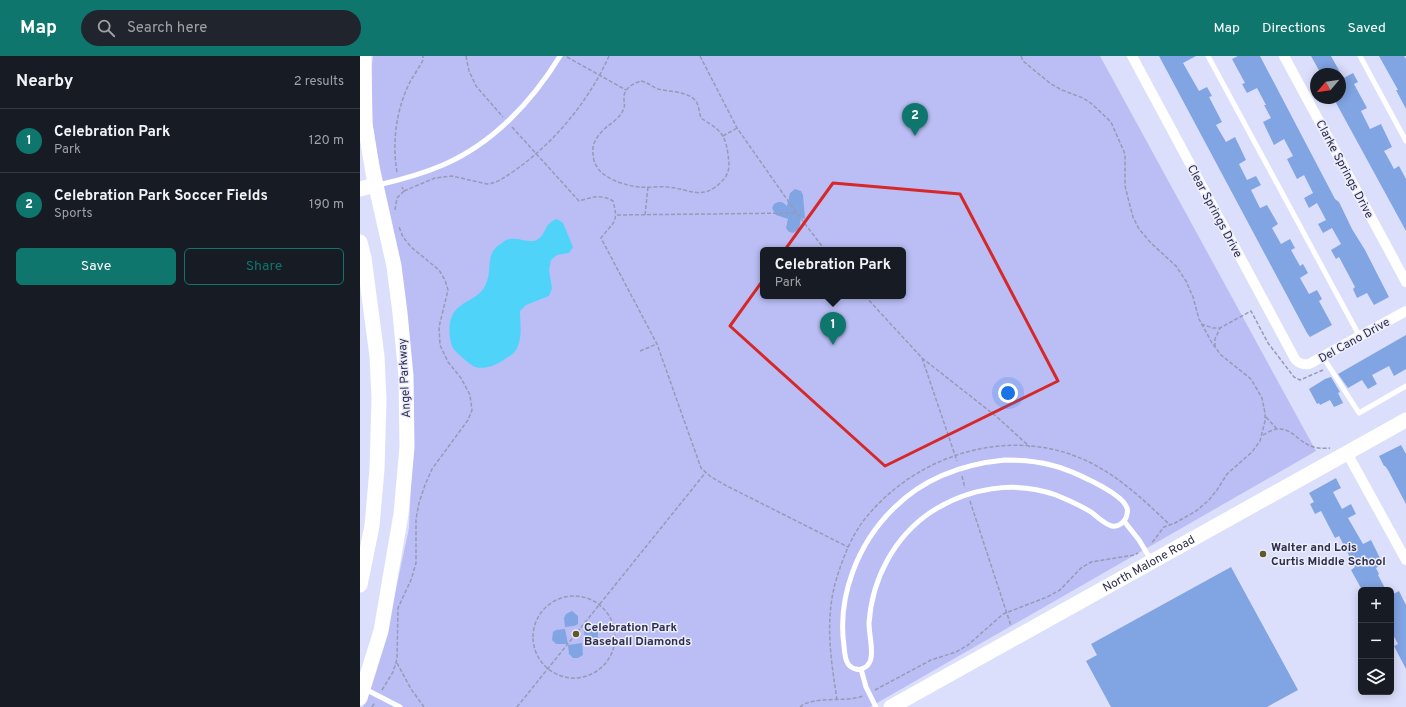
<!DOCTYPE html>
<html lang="en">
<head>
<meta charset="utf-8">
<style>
	:root { --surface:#171b24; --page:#20242c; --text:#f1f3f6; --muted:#9ea1a6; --line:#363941; --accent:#0f766e }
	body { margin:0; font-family:Overpass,sans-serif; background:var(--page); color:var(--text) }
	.controls { position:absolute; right:12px; bottom:12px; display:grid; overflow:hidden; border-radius:6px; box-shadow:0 2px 10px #0003 }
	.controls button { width:36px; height:36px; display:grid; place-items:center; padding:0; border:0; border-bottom:1px solid var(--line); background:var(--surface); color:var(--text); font:20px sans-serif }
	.compass { position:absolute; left:950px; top:12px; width:36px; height:36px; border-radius:50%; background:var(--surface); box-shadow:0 2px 10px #0003; rotate:241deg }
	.you { position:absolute; left:648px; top:337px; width:14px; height:14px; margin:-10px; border:3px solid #fff; border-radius:50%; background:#1a73e8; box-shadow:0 0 0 6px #1a73e833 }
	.badge { display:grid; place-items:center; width:26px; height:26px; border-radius:50%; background:var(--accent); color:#fff; font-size:13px; font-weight:700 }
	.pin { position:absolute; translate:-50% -33px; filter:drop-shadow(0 1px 2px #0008) }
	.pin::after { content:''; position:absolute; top:21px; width:14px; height:12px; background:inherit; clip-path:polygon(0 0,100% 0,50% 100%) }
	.popup { position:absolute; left:400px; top:191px; width:146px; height:52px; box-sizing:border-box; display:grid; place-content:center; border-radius:6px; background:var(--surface); filter:drop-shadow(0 1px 3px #0005); font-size:13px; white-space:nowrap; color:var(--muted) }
	.popup b { font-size:15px; color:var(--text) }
	.popup::after { content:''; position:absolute; left:50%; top:100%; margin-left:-8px; border:8px solid transparent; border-top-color:var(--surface) }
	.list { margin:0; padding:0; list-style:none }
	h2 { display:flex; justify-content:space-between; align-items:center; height:52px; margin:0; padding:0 16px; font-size:17px }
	h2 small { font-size:13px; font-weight:400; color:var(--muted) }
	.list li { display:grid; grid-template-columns:26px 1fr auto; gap:12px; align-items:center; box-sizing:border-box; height:64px; padding:0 16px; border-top:1px solid var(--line) }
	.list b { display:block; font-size:15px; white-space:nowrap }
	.list p { margin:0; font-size:13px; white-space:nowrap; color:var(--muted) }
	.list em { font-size:13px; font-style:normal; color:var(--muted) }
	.actions { display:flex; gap:8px; padding:12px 16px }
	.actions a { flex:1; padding:9px 0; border:1px solid var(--accent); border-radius:6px; text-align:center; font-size:14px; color:var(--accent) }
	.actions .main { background:var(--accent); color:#fff }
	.icon { flex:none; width:22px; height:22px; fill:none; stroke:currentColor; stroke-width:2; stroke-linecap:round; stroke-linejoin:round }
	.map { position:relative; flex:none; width:1046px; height:651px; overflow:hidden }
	header { display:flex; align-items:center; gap:24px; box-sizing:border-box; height:56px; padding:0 20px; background:var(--accent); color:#fff }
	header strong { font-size:19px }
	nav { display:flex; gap:22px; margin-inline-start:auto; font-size:14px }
	.search { width:280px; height:36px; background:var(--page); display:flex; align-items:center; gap:10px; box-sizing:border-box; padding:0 14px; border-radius:22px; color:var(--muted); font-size:15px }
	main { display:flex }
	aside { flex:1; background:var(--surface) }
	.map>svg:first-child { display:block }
	.green { fill:#babef5; fill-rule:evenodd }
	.water { fill:#4fd3f9 }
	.building { fill:#81a4e3 }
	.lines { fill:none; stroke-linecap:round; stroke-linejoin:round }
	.path { stroke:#9799b5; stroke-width:1.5; stroke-dasharray:4 2; stroke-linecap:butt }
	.lane { stroke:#fff; stroke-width:5 }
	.street { stroke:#fff; stroke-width:10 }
	.secondary { stroke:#fff; stroke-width:15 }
	.marked { fill:none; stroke:#d62828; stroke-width:3; stroke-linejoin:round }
	.poi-dot { fill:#605825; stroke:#ebedfc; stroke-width:1.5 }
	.labels { text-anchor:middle; stroke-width:3; stroke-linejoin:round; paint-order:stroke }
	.street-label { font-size:12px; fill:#2c2d49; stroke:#ebedfc }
	.poi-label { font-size:12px; font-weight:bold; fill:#2c2d49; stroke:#ebedfc; text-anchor:start }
</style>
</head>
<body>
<header>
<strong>Map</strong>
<div class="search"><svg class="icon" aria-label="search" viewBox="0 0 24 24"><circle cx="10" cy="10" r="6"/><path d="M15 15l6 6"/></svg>Search here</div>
<nav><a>Map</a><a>Directions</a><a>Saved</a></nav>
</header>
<main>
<aside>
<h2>Nearby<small>2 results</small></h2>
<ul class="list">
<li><span class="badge">1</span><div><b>Celebration Park</b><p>Park</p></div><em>120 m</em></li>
<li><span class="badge">2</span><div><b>Celebration Park Soccer Fields</b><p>Sports</p></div><em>190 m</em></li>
</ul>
<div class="actions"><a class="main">Save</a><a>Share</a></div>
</aside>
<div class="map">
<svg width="1046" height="651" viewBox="0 0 1046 651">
	<rect width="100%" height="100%" fill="#dcdffc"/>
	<!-- green -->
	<path class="green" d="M13,0h727l216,395 -446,256h-507l27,-90 19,-89 5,-101 -13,-163 -24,-111 -4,-26 -3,-47zM403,194h140v46h-140z"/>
	<!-- water -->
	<path class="water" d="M197,163l6,4 10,24 -4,6 -12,2 -6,5 -2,10 3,18 -3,8 -23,9 -6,6c0,13 3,27 -4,39 -2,4 -8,7 -11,9 -8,6 -22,12 -32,7 -3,-2 -18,-14 -20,-18 -4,-8 -5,-24 -1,-32 7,-15 26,-16 33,-30 9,-17 -2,-32 17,-43 2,-2 5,-4 8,-4 8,-1 17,3 24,2 13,-4 9,-18 23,-22z"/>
	<!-- building -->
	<path class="building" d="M799,0h37l-13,7 16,28 8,-4 5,9 -3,1 13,25 -6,3 10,17 9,-5 11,23 -7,4 8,16 9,-4 5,9 -10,5 9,18 7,-3 7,12 4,7 -6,4 9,16 9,-5 5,9 -4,2 9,16 3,-2 5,9 -8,5 9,16 8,-4 5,9 -3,2 13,24 -22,12 -3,-4z
		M878,0h22l75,143 4,3 13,27 13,21 24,47 -15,8 -7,-12 -10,5 -4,-9 2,-2 -16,-30 -3,2 -5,-9 10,-6 -9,-16 -9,5 -5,-9 8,-4 -9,-17 -8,5 -5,-10 9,-5 -9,-18 -7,4 -10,-20 6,-3 -9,-17 -10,6 -11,-23 8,-4 -7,-13h2l-9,-17 -10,5 -5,-9 3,-1 -13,-24z
		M951,0h20l10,18h-20z
		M1019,0h25l2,3v50l-10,-19h2z
		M993,17l5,9 -4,2 13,24 -6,3 9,18 11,-5 11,23 -8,4 3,5 7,13 5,-3 7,13v52l-71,-130 5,-3v-18z
		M435,133l6,2 2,4 2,24 -4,-1 -2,11 -6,4 -4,-1 -3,-4 2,-9 -12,-4 -4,-7 2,-4 4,-2h4l5,4 3,-13z
		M1046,279v34l-12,7 -5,-10 -17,9 5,9 -9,5 -6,-9 -14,8 -10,-14z
		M971,321l9,15 -2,1 5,10 -9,4 -4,-7 -10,5 -1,-2 -2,1 -8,-15 16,-10z
		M1041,389l5,9v50l-18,-34 -3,-4h-1l-5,-10z
		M976,422l5,10 -8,4 9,17 9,-5 5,10 -8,4 15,26 8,-4 12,24 -7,4 3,6 -1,1 8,15h-24l-11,-20 4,-3 -16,-31 -4,2 -14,-27 -6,3 -5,-10 4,-2 -5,-9z
		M871,511l67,123 -31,17h-156l-25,-46 11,-6 -6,-11z
		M1039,535l7,14v64l-12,-23 4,-2 -7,-13v-36z
		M212,555l6,5v8l-4,2 -9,1 -1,-9 2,-4z
		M229,571h4l5,4v6l-4,4 -9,-1 -1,-9z
		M205,573l3,15h-12l-4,-4 1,-8 3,-2z
		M222,587l1,12 -5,3h-5l-4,-4 -1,-9z"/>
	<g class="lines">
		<!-- path -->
		<path class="path" d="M106,0l3,15 7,15 27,31
			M340,0l37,72 56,80 32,42
			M661,0l2,5 28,23 11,6 21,8 9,6 19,18 14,32v32l3,12 5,19 6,12 12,14 25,23 10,15 7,16 6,22 13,24 9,12 30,24 11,19 3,15v8l-5,20 -8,11 -25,22 -10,16 -9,11 -12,10 -21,12 -11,4 -13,17
			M207,1l59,33
			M281,25c8,2 11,6 17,8 11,3 28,2 37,11 4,4 4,12 6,18 5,4 12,7 17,12 9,8 10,23 11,34 0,6 -2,12 -6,16 -20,22 -32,9 -55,7 -9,-1 -19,1 -28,0 -13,-1 -38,-8 -44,-22 -2,-3 -3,-8 -3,-11 -2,-11 7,-22 15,-28 6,-5 13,-9 16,-18 1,-3 0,-5 0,-9 -1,-10 8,-15 17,-18z
			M152,71l67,74c13,-4 22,-7 34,0 6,22 1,20 -12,37l56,106 44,124 10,9 16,9 121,61
			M363,80l14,-8
			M37,116c-5,-29 -1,-61 12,-88 4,-8 10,-16 14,-24v-4
			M44,135l31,-13 17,-2 35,8c11,-1 18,-7 27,-13 40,-28 75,-70 95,-115
			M35,154l2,-12 7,-7 -2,-4
			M257,159l180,-2
			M285,159l3,-28
			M505,240l57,62 75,59 33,30
			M841,268l12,4h7l31,-17 17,32 26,34 6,3 23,-10
			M855,291v-8l5,-11
			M280,295l17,-7
			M562,302l35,103
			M906,361l11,12
			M903,379c4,-2 10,-6 14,-6 13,-1 19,9 28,14 7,5 17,6 25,5
			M602,420l3,12
			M610,445l41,125
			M173 581a41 41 0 1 1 82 0a41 41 0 1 1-82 0Z
			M37,607l14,26 13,18
			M22,634l11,-18 4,-13 1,-51 13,-28 5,-17v-44l3,-16 6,-18 7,-16 36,-49 4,-10 -2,-15 -9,-17 -13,-16 -8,-17 -1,-18 9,-37 -3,-10 -6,-10 -28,-23 -8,-10 -4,-10
			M515,634l56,-30 25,-8 12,-7 35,-31 44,-17 13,-7 21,-22 10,-6 43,-7 4,-2
			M477,644c-6,-40 -13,-82 0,-123 6,-19 14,-40 27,-57 52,-66 147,-96 225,-58 31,15 57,40 81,63
			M12,651l3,-5
			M157,651l189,-235
			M440,651c14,-12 45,-4 63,-11"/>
		<!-- lane -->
		<path class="lane" d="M848,0l152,281
			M1000,0l46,85
			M18,129c22,-5 44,-11 65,-20 49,-21 89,-63 117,-109
			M963,301l36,56 47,-27
			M645,404c16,0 31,1 46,5 17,4 71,27 76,43 1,3 0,7 -1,10 -3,5 -8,9 -14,8 -8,-2 -14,-9 -21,-14 -11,-7 -23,-12 -35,-17 -42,-15 -88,-7 -125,17 -37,25 -59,67 -62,111 0,11 4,25 2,35 -1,7 -8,13 -15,11 -11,-2 -11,-14 -12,-23 -7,-50 14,-103 50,-138 30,-30 69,-44 111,-48z
			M764,465l15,19 12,20
			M501,613l5,18 10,20
			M5,633l35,18"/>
		<!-- street -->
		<path class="street" d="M772,0l163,303c4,5 8,6 14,5l97,-53
			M924,0l122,226
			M987,397l59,107"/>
		<!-- secondary -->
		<g class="secondary">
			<path d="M0,133l15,-4"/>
			<path d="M0,186l4,16 13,98 2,43 -2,70 -5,57 -12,59"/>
			<path d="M0,642l21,-67 20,-117 6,-67 -1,-71 -6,-63 -6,-47 -21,-93 -8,-49 -1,-68"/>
			<path id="s1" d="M531,651l515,-287"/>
		</g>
	</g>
	<!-- marked area -->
	<path class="marked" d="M473,127l127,11 98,187 -173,85 -155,-140z"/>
	<!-- markers -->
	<g class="poi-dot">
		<circle cx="903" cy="498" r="4"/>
		<circle cx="216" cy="578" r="4"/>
	</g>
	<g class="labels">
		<!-- street labels -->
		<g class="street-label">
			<text transform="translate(985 113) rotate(62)" y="4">Clarke Springs Drive</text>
			<text transform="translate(855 155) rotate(62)" y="4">Clear Springs Drive</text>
			<text transform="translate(994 284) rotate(-29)" y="4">Del Cano Drive</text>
			<text transform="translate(44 322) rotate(-93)" y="4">Angel Parkway</text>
			<text dy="4" stroke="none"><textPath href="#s1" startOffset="295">North Malone Road</textPath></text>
		</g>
		<!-- poi labels -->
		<g class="poi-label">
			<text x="911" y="495">Walter and Lois<tspan x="911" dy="14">Curtis Middle School</tspan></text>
			<text x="224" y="575">Celebration Park<tspan x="224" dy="14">Baseball Diamonds</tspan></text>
		</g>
	</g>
</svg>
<div class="controls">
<button>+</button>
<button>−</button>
<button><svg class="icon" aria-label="layers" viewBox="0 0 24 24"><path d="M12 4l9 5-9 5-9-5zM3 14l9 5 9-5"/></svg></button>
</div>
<svg class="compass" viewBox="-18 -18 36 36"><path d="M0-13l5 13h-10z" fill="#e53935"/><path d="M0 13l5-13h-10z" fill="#9ea1a6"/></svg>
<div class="you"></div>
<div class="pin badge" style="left:473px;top:289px">1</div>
<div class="popup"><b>Celebration Park</b>Park</div>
<div class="pin badge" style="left:555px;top:80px">2</div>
</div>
</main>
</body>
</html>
